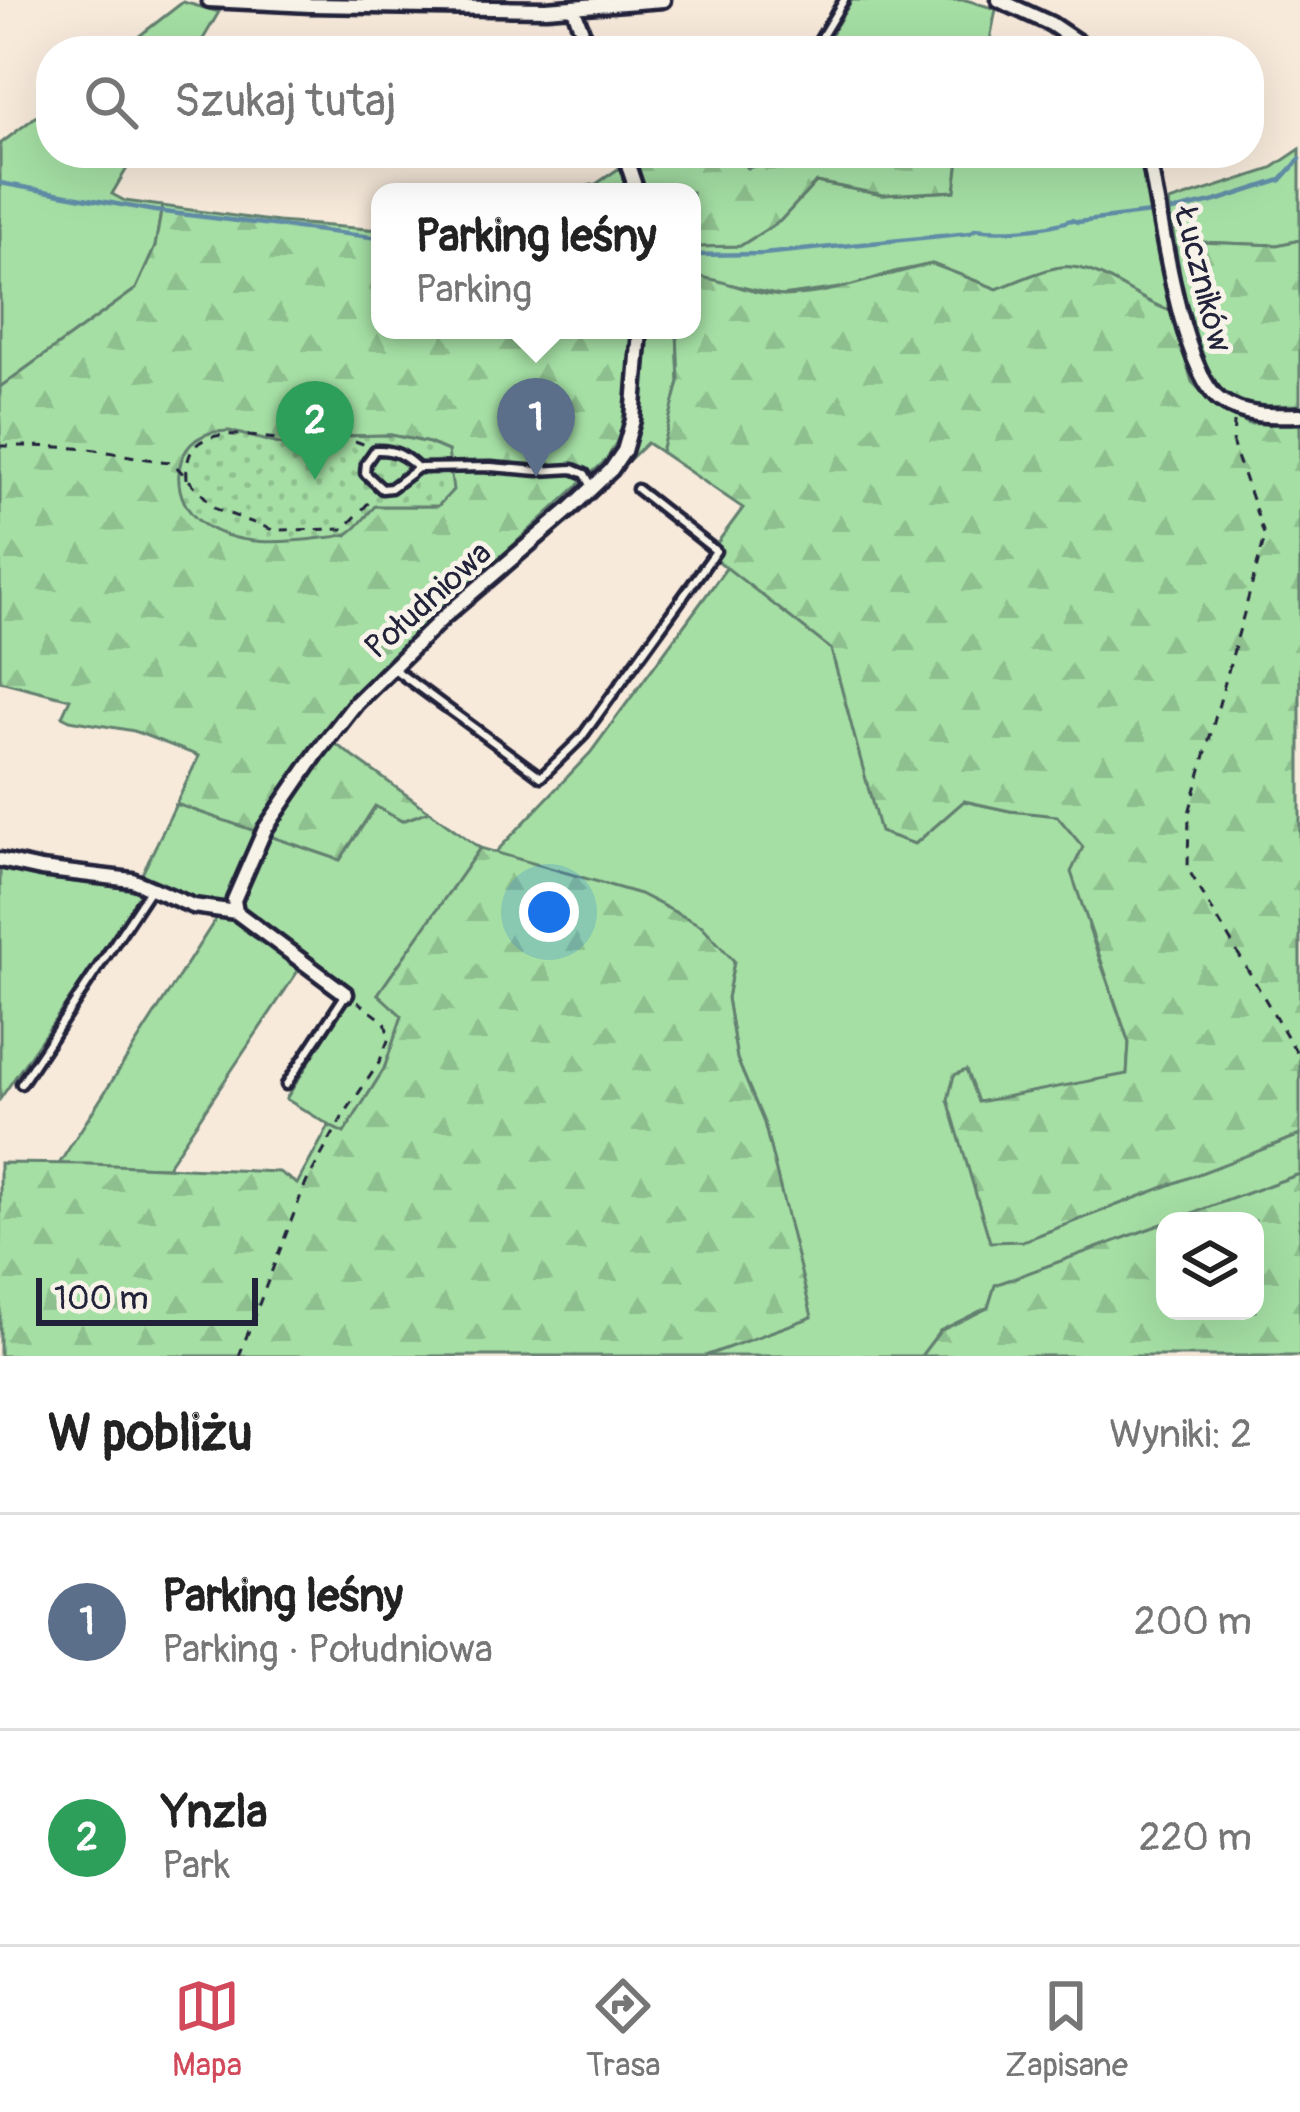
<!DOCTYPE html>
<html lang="pl">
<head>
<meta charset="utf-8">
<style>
	:root { --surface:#fff; --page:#f6f6f6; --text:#222; --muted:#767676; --line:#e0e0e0; --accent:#d1495b }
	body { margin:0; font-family:Pangolin,sans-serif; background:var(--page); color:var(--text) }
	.controls { position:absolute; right:36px; bottom:36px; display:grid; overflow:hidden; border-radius:24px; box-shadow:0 12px 48px #0002 }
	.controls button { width:108px; height:108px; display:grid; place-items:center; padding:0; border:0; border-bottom:3px solid var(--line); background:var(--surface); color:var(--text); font:60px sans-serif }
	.scale { position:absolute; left:36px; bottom:30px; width:222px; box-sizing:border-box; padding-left:12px; border:6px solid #22223b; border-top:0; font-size:33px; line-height:42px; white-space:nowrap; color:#22223b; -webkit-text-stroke:9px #f7f3e8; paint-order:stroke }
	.you { position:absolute; left:549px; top:912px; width:42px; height:42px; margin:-30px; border:9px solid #fff; border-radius:50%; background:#1a73e8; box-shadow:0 0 0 18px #1a73e833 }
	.badge { display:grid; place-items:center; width:78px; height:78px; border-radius:50%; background:var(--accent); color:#fff; font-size:39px; font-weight:700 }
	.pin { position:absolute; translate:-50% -99px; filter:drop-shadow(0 3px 6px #0008) }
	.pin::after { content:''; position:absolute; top:63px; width:42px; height:36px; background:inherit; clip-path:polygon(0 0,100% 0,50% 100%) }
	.popup { position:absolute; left:371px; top:183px; width:330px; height:156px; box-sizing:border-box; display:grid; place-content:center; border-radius:24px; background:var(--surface); filter:drop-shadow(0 3px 9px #0005); font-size:39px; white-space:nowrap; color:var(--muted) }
	.popup b { font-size:45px; color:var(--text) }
	.popup::after { content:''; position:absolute; left:50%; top:100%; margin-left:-24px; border:24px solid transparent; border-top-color:var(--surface) }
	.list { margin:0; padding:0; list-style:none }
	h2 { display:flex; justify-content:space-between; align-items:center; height:156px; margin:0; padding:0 48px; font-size:51px }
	h2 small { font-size:39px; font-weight:400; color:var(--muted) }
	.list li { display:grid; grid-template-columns:78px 1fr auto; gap:36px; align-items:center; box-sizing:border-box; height:216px; padding:0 48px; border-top:3px solid var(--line) }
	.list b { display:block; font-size:45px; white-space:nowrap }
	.list p { margin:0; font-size:39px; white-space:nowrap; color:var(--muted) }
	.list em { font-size:39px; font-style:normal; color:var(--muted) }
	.icon { flex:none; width:66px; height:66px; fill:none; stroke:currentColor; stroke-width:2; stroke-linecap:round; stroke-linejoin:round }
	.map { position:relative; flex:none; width:1300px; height:1356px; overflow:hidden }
	.search { position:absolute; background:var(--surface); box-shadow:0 12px 48px #0002; left:36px; right:36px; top:36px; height:132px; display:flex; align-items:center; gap:30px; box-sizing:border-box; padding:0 42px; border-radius:48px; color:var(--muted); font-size:45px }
	.sheet { height:588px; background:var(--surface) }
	nav { display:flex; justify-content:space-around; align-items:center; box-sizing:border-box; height:168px; border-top:3px solid var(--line); background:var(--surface); font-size:33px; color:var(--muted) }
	nav a { display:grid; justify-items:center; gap:6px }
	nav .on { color:var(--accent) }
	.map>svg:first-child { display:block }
	.grass { fill:#a5dfa4; stroke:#648070; stroke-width:3 }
	.forest { fill:url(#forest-firs); stroke:#648070; stroke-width:3; fill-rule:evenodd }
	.park { fill:url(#park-dots); stroke:#648070; stroke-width:3 }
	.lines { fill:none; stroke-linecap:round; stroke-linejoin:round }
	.stream { stroke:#628ca6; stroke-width:4.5 }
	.lane-casing { stroke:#22223b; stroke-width:15 }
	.street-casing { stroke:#22223b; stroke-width:21 }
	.path { stroke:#22223b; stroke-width:3; stroke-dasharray:9 9; stroke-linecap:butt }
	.lane { stroke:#f7f3e8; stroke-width:6 }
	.street { stroke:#f7f3e8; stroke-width:12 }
	.labels { text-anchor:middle; stroke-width:10; stroke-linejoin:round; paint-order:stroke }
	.street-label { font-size:33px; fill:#22223b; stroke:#f7f3e8 }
</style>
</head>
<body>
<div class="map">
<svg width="1300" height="1356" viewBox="0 0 1300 1356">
	<defs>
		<pattern id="forest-firs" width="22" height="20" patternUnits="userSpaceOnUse" patternTransform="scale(3)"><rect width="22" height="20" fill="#a5dfa4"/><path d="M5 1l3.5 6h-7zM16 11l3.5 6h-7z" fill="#8ebf8e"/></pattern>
		<pattern id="park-dots" width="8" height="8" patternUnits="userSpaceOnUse" patternTransform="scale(3)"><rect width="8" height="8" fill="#a5dfa4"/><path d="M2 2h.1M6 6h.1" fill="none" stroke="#8ebf8e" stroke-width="1.8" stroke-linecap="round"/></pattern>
	</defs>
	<rect width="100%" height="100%" fill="#f7eadb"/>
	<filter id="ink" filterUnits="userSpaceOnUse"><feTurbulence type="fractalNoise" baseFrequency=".00833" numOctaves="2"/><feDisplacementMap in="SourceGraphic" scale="24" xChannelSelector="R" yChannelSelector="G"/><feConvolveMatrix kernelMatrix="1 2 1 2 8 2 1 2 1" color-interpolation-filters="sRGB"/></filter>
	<g filter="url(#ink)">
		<!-- grass -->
		<path class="grass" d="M852,0h114l30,9 -8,42h-167z
			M183,2l36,10 -23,39h-76z
			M51,105v48h85l-24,41 13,7 37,5 -7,41 -19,42 -136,98v-243z
			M1300,149v91l-23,5 -80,-3 -26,-15 -2,-25 100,-32z
			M1058,153h82l31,158c-36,-11 -72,-47 -109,-44 -18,1 -47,16 -65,22l-65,-25 -38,8 -47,15 -66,9 -89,-20v-29l48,-1 40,-25 36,-39 67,13 71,-4 5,-32h84z
			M648,330h29l2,52 -18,70 -14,-9 -24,23 13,-30z
			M727,567l104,82 50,183 34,12 48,-43 47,10 47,4 27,32 5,82 40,114 -2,32 -149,28 45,138 277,-106v39l-304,111 -8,22 -48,24 -19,25h-216l106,-39 -47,-194 -27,-64 -10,-61 7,-37 -238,-109 95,-100z
			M176,804l164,56 36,-54 26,15 27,-10 51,37 -102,146 25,21 -19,54 -40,65 -58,-35 61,-97 -47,-34 -133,199 -108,-3 158,-247 -76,-41z
			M2,868l142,24 -144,207v-228z"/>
		<!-- forest -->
		<path class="forest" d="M796,153h7v7l156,-1 -4,32 -72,4 -67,-13 -36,39 -40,25 -48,1v-55h-129l33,-8 25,-17 116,-9 11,10z
			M162,206l116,16 102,8v100h251l-4,61 -6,43 -14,25 -159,146 -78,78 -47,52 106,76 -27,10 -27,-15 -35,54 -164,-56 23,-48 -65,-25 -64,-11 -8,-4 8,-17 -70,-18v-294l136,-98 19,-42zM229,431l58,15h22l32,-10 50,-1 38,8 19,8 -11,55h-62l-28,29z
			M1172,227l25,15 80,3 23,-5v165l-33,1 -28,-3 -18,-11 -14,-15 -21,-68z
			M932,264l65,25c18,-6 47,-21 65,-22 37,-3 73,33 109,44l21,71 26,26 31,16 51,-1v712l-277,106 -33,1 -42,-142 6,-25 12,-5 12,32 149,-28 2,-31 -58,-171 12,-25 -26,-31 -47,-5 -46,-10 -49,43 -35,-12 -49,-183 -122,-95 34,-46 -82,-56 18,-70 -2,-52h15v-54c31,2 62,20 92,20 51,-1 100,-22 148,-32z
			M480,848l160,46 62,32 32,35 -7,37 10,61 27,64 48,194 -107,39h-705v-193l89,1 190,8 18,12 32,-58 15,7 40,-64 18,-53 -24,-22z
			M1300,1174v182h-379l19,-25 48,-23 7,-23 170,-62v88h90v-90h-84z"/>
		<!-- park -->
		<path class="park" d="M229,431l57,15h23l32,-10 50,-1 38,8 19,8 5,39 -15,16h-63c-8,8 -16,21 -26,27 -7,4 -19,4 -27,5 -39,5 -85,9 -119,-14 -33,-22 -34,-79 7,-91 6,-2 13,-1 19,-2z"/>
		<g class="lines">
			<!-- stream -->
			<path class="stream" d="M0,183l155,28 225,27
				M1172,211l44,-10 65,-21 19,-21
				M692,255l71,-1 207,-21 6,-4c25,4 71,0 95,-9l7,2 72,-9"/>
			<defs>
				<path id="lane" d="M813,51l31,-51
					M418,468l-27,20 -9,1 -17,-16 1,-10 9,-13c19,-1 29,5 43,18l73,-1 47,4 35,-2 12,5 6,11
					M394,669l147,108 40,-39 135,-187 -79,-62
					M21,1084l130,-196
					M286,1085l60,-91"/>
				<path id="street" d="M209,0l101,5 236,4 117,-9
					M999,0l52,24 40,27
					M574,9l15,42
					M624,153l13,39
					M1148,153c11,53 32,217 72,247 24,17 52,16 80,15
					M0,860l41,9 91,11 61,26 43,6
					M346,994l-110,-82 -2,-12 31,-71 52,-76 39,-50 89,-87 124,-106 42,-40 13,-19 9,-31 7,-90"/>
			</defs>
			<!-- lane casing -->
			<use href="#lane" class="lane-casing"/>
			<!-- street casing -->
			<use href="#street" class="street-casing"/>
			<!-- path -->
			<path class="path" d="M1234,422l-1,23 32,92 -76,276 -1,56 112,189
				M0,446c32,0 64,0 96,4 26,4 50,10 76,12l44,47 57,21 71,-1 29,-31
				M187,479c-5,-65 67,-39 105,-39 29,0 48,-8 75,6
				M239,1356l66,-171 38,-69 36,-53 10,-25 -4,-16 -27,-20"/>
			<!-- lane -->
			<use href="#lane" class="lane"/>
			<!-- street -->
			<use href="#street" class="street"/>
		</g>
	</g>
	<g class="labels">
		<!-- street labels -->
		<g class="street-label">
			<text transform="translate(1204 279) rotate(76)" y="12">Łuczników</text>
			<text transform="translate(427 599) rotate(-42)" y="12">Południowa</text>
		</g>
	</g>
</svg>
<div class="controls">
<button><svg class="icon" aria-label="layers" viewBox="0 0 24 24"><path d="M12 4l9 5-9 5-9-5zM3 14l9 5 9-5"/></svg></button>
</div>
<div class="scale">100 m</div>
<div class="you"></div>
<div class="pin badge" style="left:536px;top:477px;background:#5c6f8a">1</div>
<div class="popup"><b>Parking leśny</b>Parking</div>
<div class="pin badge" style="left:315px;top:480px;background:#2e9e5b">2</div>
<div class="search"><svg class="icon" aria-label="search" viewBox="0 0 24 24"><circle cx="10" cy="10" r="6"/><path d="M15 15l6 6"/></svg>Szukaj tutaj</div>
</div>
<section class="sheet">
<h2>W pobliżu<small>Wyniki: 2</small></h2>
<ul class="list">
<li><span class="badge" style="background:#5c6f8a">1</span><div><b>Parking leśny</b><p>Parking · Południowa</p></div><em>200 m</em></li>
<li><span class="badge" style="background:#2e9e5b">2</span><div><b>Ynzla</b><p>Park</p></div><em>220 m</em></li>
</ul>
</section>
<nav>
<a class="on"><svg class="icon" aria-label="map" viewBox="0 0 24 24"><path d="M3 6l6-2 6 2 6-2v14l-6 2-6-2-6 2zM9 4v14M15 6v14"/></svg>Mapa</a>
<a><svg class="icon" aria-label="directions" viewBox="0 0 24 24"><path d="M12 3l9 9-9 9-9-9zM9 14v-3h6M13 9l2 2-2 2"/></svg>Trasa</a>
<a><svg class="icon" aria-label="saved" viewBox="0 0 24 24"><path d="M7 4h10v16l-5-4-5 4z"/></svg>Zapisane</a>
</nav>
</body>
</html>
